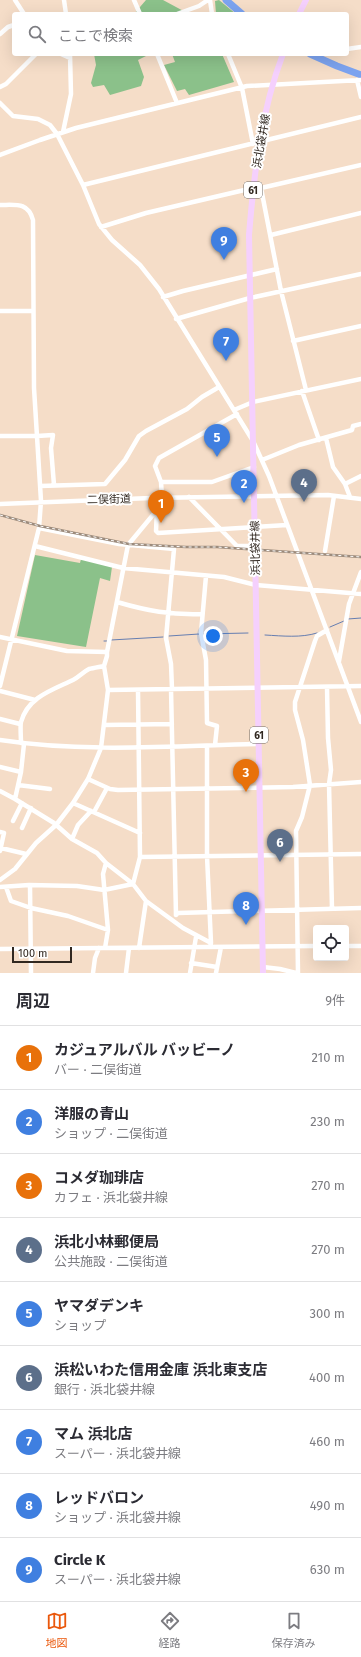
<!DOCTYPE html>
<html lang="ja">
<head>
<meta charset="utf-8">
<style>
	:root { --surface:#fff; --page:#f2f2f3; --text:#2b2b33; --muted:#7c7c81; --line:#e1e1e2; --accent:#ea580c }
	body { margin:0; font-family:"Fira Sans","Noto Sans JP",sans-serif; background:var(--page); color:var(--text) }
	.controls { position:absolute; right:12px; bottom:12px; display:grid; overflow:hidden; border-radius:4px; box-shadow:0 4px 16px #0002 }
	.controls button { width:36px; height:36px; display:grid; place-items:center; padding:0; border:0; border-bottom:1px solid var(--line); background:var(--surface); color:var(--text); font:20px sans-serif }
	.scale { position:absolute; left:12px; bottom:10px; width:60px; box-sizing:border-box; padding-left:4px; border:2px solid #312820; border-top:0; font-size:11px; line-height:14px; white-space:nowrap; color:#312820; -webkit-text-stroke:3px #fff; paint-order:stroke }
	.you { position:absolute; left:213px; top:636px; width:14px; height:14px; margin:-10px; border:3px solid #fff; border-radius:50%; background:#1a73e8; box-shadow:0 0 0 6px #1a73e833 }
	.badge { display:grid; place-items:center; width:26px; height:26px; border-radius:50%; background:var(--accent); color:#fff; font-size:13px; font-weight:700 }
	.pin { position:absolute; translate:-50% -33px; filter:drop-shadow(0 1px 2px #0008) }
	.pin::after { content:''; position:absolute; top:21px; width:14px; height:12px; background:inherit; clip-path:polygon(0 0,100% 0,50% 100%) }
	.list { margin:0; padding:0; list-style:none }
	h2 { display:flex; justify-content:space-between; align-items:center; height:52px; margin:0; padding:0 16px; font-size:17px }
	h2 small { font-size:13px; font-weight:400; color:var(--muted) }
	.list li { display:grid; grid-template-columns:26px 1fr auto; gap:12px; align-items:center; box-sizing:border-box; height:64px; padding:0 16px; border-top:1px solid var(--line) }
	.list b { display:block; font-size:15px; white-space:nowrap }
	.list p { margin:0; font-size:13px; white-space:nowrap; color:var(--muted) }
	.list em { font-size:13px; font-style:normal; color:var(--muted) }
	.icon { flex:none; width:22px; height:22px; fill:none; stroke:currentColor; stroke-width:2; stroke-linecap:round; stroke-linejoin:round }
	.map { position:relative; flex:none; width:361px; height:973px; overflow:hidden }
	.search { position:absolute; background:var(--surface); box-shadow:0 4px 16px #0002; left:12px; right:12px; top:12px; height:44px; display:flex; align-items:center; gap:10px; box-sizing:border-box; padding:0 14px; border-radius:4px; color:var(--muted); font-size:15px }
	.sheet { height:628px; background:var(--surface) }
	nav { display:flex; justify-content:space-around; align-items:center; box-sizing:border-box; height:56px; border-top:1px solid var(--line); background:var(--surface); font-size:11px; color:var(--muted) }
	nav a { display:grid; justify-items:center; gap:2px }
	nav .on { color:var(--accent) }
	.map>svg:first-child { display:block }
	.green { fill:#8bc18a }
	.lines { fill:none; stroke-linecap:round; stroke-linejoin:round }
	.stream { stroke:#667eb1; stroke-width:1 }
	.river { stroke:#7ca3ef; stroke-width:7 }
	.minor { stroke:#fff; stroke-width:4.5 }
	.major { stroke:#f5d0fd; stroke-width:6 }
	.rail-casing { stroke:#9c8b7c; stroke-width:2.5 }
	.rail { stroke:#fff; stroke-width:1; stroke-dasharray:3; stroke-linecap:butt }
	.labels { text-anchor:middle; stroke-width:4; stroke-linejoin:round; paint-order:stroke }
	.shield { fill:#fff; stroke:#6f6863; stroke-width:1 }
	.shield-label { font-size:10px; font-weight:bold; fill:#312820 }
	.street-label { font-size:11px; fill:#312820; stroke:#fff }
</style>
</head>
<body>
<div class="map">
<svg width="361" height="973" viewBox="0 0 361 973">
	<rect width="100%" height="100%" fill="#f5ddc8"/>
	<!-- green -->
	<path class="green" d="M146,0h17l26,14h-55z
		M219,0l17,14h-20l-1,-13z
		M94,54h56l-12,6 6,17 -3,9 -31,9 -6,-10 -11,2 -2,-4 5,-18z
		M172,54h50l12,28 -45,13 -4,-6 -8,2 -13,-26 11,-3z
		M35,555l45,8 1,-4 31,8 -2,14 -10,-3 -14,69 -69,-11z"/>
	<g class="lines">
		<!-- stream -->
		<path class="stream" d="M348,619l13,-1
			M330,627l14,-6
			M203,634l45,-1
			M265,635c18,1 36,3 52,-2
			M169,636l30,-2
			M111,640l52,-3
			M104,641h4"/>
		<!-- river -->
		<path class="river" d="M226,0l16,14
			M310,54l27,12 24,9"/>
		<!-- minor -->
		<path class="minor" d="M15,0l9,14
			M64,0l2,14
			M134,0l6,14
			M210,0l2,14
			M177,14l22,-8 9,-6
			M0,34l8,-7 6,-2
			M347,49l14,-2
			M61,54l9,4
			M157,54l20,49
			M228,54l14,34 11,56
			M357,80l4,17
			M0,87l6,-3 30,-30
			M0,103l13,13 25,3 12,6 7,9 26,51 16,39 13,16 28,25 19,24 94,152 16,35 92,246
			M63,132l8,-38 -1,-40
			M0,155l40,-15 36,-12 171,-42 114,-6
			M83,185l278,-68
			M254,186l7,2 100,-23
			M261,188l20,103 25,99
			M0,205c16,0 28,-3 33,15l1,168 7,113 -2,27 -39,158
			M101,227l45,-14 107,-25
			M271,235l90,-22
			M163,297l20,-6 94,-22
			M0,311h33
			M176,319l74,-21 111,-24
			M293,341l68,-15
			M302,391l17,49
			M234,410l19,-8 108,-23
			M0,436h37l16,-1 -2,13 3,37
			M326,438l7,29 12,17 5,13
			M262,460l37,-15 53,-15 1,-4 8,-2
			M161,482h51l42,-15
			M345,484l16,-8
			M40,486l65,-2 20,-24 14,-24 7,-5 41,-22 15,-12 17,-10
			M162,497l-1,-15 -6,-16 4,-8 78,-44
			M189,497l48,49h18
			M0,504l151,-6 177,-3 33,4
			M157,510l-1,21 2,2 129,-8
			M39,528l80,16 55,5 -8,89 5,26 1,25
			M35,546l88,22 101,9 32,8 105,9
			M325,551l9,-55
			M206,576l-5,57 5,27 1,63 10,3 -2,19
			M117,602c31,9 53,13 85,12
			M0,637l67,14 40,1 21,-107 29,-35 2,-12
			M339,661l10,-57 12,-32
			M327,687l1,51 3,32 -2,14 3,125
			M171,689l5,226
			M108,690l253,-4
			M0,691l35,9
			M0,719l20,5
			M104,725l68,-1
			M0,740c86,13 172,6 259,4
			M21,743c0,-5 -1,-18 0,-21 7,-25 31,-32 52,-42 6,-3 10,-8 16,-11 4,-1 10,-2 15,-3
			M207,746v110l4,87
			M0,767l21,5
			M88,779l22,10 8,1 175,-3 68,-5
			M18,785l32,4
			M0,791l15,8 39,24 18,16 25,14 9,10 27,21 13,17 37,27 28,15 -1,4
			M15,799l6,-27 3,-28
			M73,803l67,30
			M94,812l13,-24
			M13,821l9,-18
			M22,828l9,-20
			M0,832l4,1 -4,18
			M72,839l6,-14 13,-14
			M1,848l25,6
			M140,857l221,-3
			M0,880l15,-11 21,-26 20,-18 17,-22 15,-24 13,-31 7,-58 -4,-24 3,-10v-4
			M30,886l1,87
			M0,887l29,-2 48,1 27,4 29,-6 7,-27 -2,-167
			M6,887l5,14 20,7 37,8 40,14
			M176,915l2,-2 183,-5
			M346,946h15
			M105,948l3,-18 -5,-56 3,-11
			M139,948l7,-47
			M0,949l316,-3
			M191,963l26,4
			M263,967l17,2 16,4
			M93,973l2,-15 4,-10
			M126,973l3,-25
			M190,973l6,-36
			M216,973l5,-26
			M298,973l-2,-142 6,-14 8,-32 -7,-45 -8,-30v-8l20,-61 2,-5 10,-6"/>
		<!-- major -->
		<path class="major" d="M299,14l7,-14
			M263,973l-14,-738c5,-61 12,-124 34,-181"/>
		<defs>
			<path id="rail" d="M0,515l40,11 89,18 57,3h31l144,10"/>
		</defs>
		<!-- rail casing -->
		<use href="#rail" class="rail-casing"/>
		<!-- rail -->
		<use href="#rail" class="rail"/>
	</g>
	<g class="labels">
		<!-- shield labels -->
		<g class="shield">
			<rect x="244" y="182" width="18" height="16" rx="3"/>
			<rect x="250" y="727" width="18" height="16" rx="3"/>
		</g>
		<g class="shield-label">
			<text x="253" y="194">61</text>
			<text x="259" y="739">61</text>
		</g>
		<!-- street labels -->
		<g class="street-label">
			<text transform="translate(261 141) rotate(-80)" y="4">浜北袋井線</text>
			<text transform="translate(109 499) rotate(-1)" y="4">二俣街道</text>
			<text transform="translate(255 548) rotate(-91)" y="4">浜北袋井線</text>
		</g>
	</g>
</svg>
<div class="controls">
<button><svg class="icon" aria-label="locate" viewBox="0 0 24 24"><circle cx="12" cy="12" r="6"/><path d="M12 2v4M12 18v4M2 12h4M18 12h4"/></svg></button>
</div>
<div class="scale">100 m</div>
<div class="you"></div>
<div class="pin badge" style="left:161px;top:523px;background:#e8710a">1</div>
<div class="pin badge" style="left:244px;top:503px;background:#3f7fe0">2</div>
<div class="pin badge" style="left:246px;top:792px;background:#e8710a">3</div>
<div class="pin badge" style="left:304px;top:502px;background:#5c6f8a">4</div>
<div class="pin badge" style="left:217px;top:457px;background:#3f7fe0">5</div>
<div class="pin badge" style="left:280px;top:862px;background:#5c6f8a">6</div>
<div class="pin badge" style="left:226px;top:361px;background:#3f7fe0">7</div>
<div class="pin badge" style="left:246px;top:925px;background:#3f7fe0">8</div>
<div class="pin badge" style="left:224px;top:260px;background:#3f7fe0">9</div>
<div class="search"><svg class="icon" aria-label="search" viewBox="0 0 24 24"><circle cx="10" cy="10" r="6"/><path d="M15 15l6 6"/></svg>ここで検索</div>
</div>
<section class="sheet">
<h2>周辺<small>9件</small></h2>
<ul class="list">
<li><span class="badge" style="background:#e8710a">1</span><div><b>カジュアルバル バッビーノ</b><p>バー · 二俣街道</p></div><em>210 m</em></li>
<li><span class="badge" style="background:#3f7fe0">2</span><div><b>洋服の青山</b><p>ショップ · 二俣街道</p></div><em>230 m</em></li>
<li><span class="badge" style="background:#e8710a">3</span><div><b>コメダ珈琲店</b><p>カフェ · 浜北袋井線</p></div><em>270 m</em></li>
<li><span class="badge" style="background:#5c6f8a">4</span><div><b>浜北小林郵便局</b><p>公共施設 · 二俣街道</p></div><em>270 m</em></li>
<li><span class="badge" style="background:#3f7fe0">5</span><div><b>ヤマダデンキ</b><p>ショップ</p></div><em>300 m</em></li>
<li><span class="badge" style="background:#5c6f8a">6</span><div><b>浜松いわた信用金庫 浜北東支店</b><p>銀行 · 浜北袋井線</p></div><em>400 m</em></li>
<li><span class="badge" style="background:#3f7fe0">7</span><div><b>マム 浜北店</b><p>スーパー · 浜北袋井線</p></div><em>460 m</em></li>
<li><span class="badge" style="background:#3f7fe0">8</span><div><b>レッドバロン</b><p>ショップ · 浜北袋井線</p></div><em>490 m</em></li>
<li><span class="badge" style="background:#3f7fe0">9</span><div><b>Circle K</b><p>スーパー · 浜北袋井線</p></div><em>630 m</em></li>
</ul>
</section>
<nav>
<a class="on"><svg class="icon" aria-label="map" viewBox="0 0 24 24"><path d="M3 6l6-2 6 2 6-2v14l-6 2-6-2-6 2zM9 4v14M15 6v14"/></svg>地図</a>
<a><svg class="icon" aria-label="directions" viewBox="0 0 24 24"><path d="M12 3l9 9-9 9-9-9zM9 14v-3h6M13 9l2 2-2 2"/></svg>経路</a>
<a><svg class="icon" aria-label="saved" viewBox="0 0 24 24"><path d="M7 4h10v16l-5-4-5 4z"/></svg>保存済み</a>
</nav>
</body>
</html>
